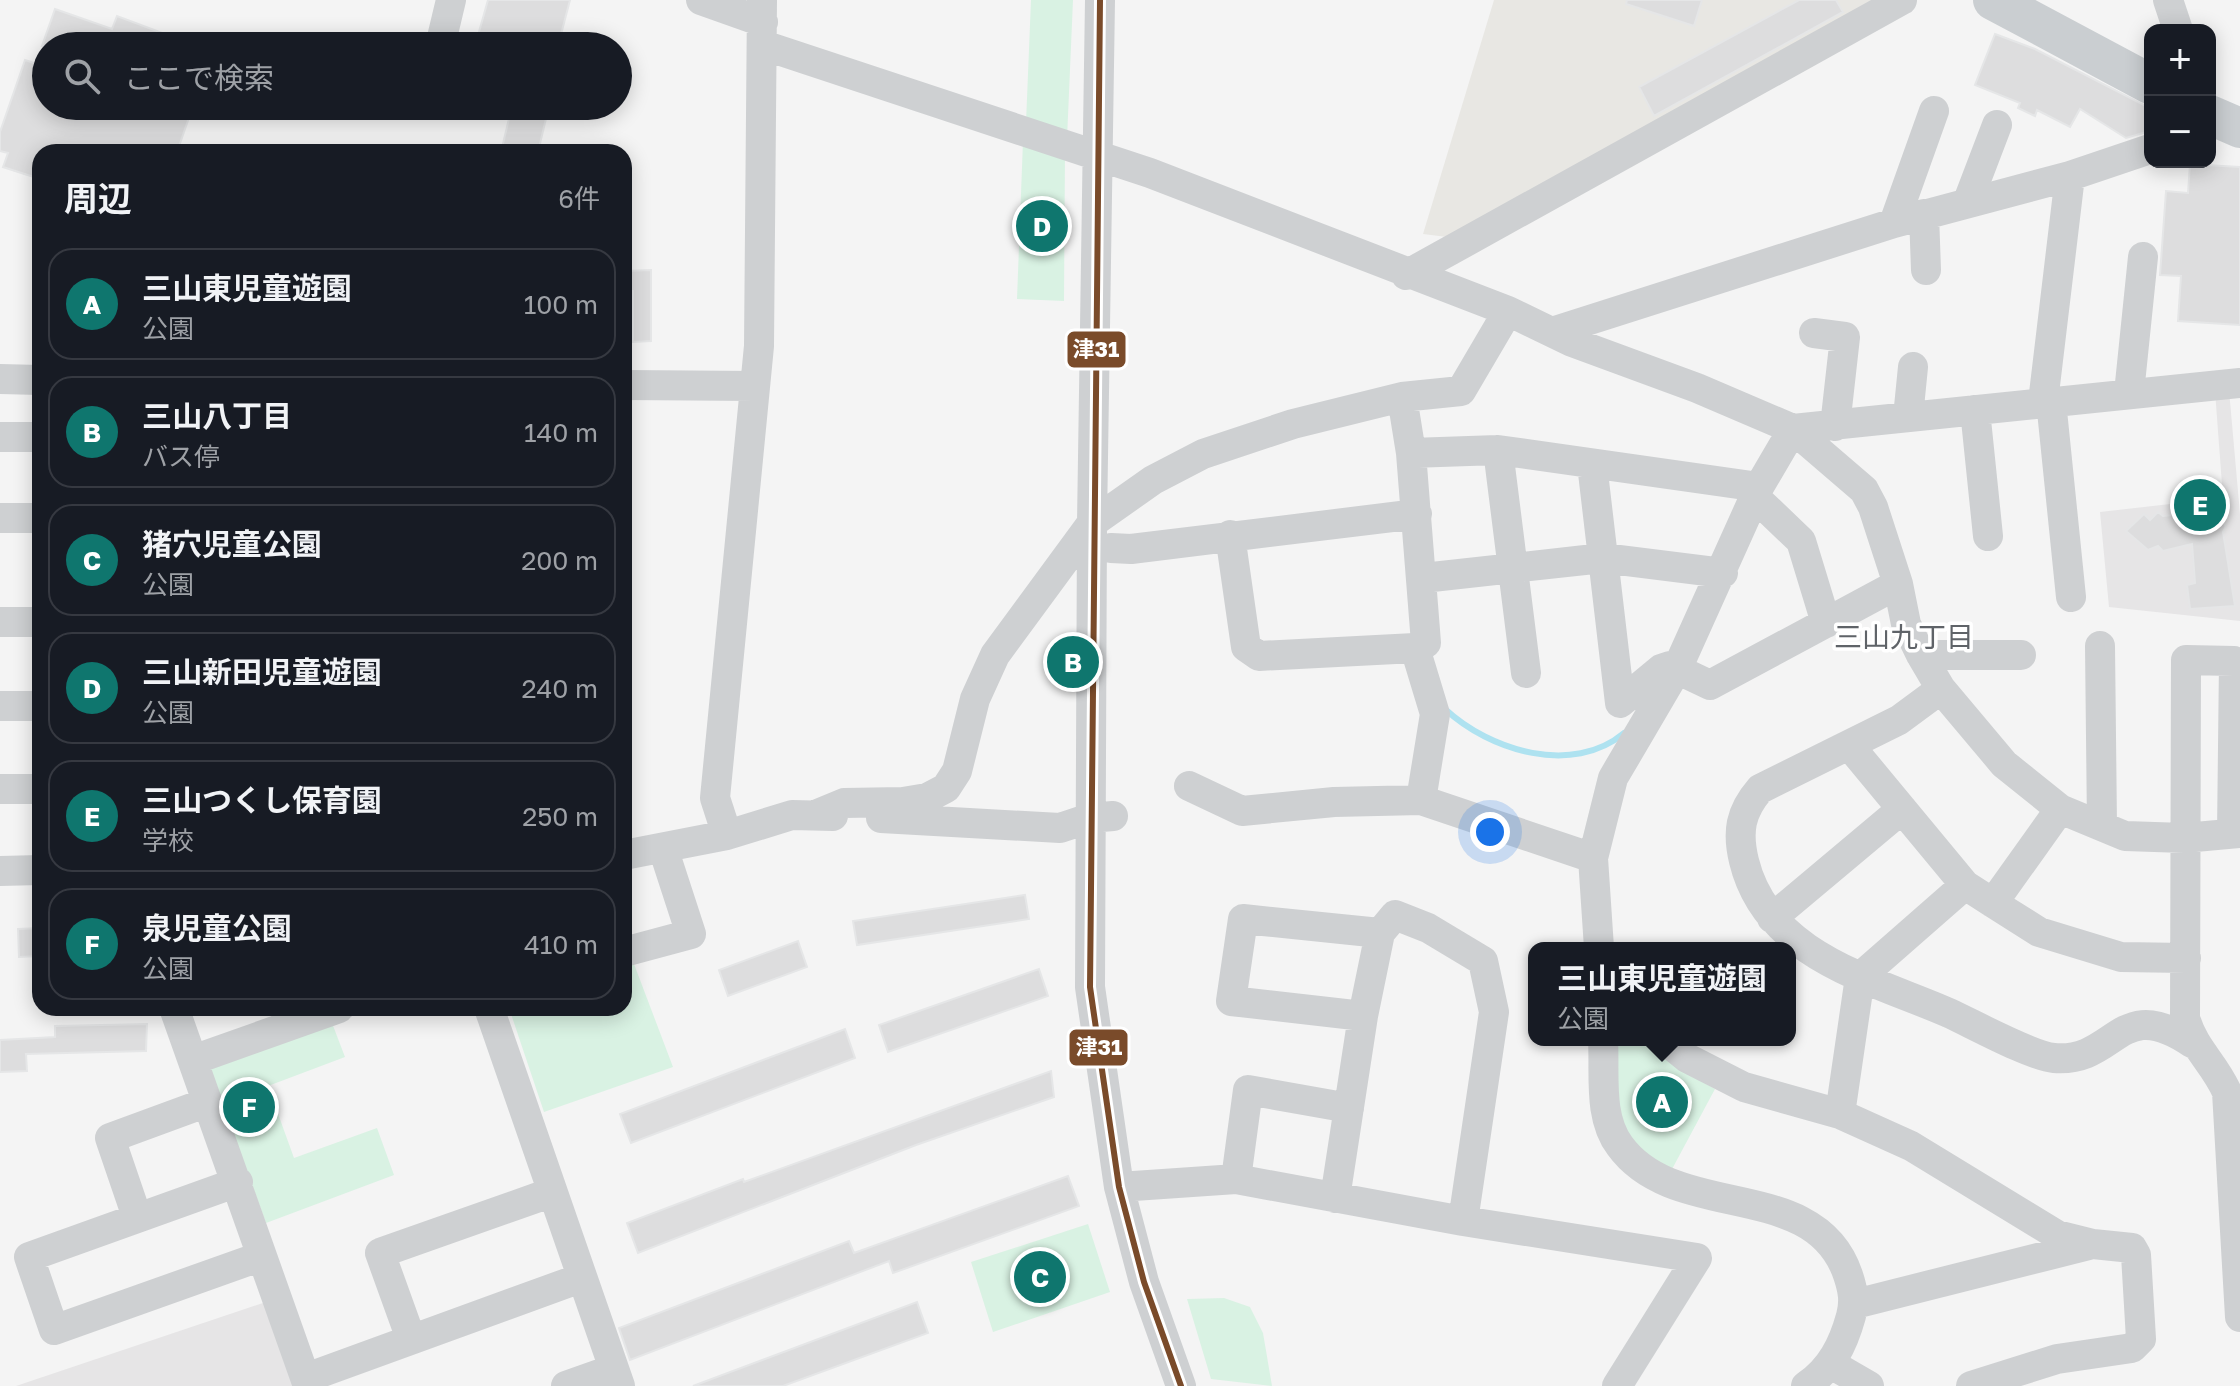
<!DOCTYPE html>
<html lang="ja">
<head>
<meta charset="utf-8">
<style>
	:root { --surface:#171b24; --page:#20242c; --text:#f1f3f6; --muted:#9ea1a6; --line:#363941; --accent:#0f766e }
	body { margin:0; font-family:"Golos Text","Noto Sans JP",sans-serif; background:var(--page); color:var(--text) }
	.controls { position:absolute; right:24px; top:24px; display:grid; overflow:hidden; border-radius:16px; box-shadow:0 4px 20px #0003 }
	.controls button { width:72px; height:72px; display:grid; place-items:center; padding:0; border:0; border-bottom:2px solid var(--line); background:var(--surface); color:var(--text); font:40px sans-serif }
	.you { position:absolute; left:1490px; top:832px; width:28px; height:28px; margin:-20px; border:6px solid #fff; border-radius:50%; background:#1a73e8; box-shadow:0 0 0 12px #1a73e833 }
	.badge { display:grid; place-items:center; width:52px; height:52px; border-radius:50%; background:var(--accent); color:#fff; font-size:26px; font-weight:700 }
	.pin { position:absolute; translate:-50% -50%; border:4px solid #fff; box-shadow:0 2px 8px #0006 }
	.popup { position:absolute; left:1528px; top:942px; width:268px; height:104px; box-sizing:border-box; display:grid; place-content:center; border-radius:16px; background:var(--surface); filter:drop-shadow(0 2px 6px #0005); font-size:26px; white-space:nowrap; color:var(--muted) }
	.popup b { font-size:30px; color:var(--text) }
	.popup::after { content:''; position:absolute; left:50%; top:100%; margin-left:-16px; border:16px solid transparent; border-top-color:var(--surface) }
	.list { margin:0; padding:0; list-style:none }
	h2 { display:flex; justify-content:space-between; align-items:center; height:104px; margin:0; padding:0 32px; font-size:34px }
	h2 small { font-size:26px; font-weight:400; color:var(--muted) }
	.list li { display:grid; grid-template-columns:52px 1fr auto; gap:24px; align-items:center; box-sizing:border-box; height:112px; margin:0 16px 16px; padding:0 16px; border:2px solid var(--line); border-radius:24px }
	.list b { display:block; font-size:30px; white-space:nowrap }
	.list p { margin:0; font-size:26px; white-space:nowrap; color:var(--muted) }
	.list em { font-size:26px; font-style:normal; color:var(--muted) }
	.icon { flex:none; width:44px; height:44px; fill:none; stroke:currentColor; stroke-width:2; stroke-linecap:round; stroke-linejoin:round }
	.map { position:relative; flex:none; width:2240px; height:1386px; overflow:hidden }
	.search { position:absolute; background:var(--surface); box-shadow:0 4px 20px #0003; left:32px; top:32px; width:600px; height:88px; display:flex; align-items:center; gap:20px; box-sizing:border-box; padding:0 28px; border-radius:44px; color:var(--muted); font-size:30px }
	.panel { position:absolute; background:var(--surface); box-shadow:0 4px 20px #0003; left:32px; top:144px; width:600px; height:872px; border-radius:24px }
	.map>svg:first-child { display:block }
	.commercial { fill:#e8e7e3 }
	.education { fill:#e6e5e6 }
	.green { fill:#d9f2e3 }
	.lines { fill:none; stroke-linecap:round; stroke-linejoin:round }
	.stream { stroke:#aee2f0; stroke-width:6 }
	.building { fill:#ddddde; stroke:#e5e6e7; stroke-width:2 }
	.minor { stroke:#ced0d2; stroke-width:30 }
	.major { stroke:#caced1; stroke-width:40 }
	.bus-1-casing { stroke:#fff; stroke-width:12 }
	.bus-1 { stroke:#7a4b2a; stroke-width:6 }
	.labels { text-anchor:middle; stroke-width:7; stroke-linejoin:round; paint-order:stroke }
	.neighbourhood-label { font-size:28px; fill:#5f6368; stroke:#fff }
	.line-badge { stroke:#fff; stroke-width:3 }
	.badge-label { font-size:22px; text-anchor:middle; font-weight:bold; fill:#fff }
</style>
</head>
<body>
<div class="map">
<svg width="2240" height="1386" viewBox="0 0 2240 1386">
	<rect width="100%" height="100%" fill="#f4f4f4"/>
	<!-- commercial -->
	<path class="commercial" d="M1494,0h393l-440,237 -24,-3z"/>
	<!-- education -->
	<path class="education" d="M2229,390l11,124v107l-131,-14 -9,-95 123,-14 -8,-107z
		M266,1302l29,84h-279z"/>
	<!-- green -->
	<path class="green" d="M1031,0h42l-6,139 -41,-16z
		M1023,141l42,12 -1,148 -47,-2z
		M634,964l39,103 -129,45 -35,-104h115v-41z
		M332,1023l13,34 -77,29 26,72 83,-30 17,47 -128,48 -57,-155z
		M1612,1040h33l35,29 35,20 -44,82c-62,-34 -53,-68 -59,-131z
		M1088,1224l22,68 -117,40 -22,-70z
		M1224,1298l26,9 13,26 9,53 -61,-7 -24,-80z"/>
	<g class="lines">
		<!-- stream -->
		<path class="stream" d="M1445,709c45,42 128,67 179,24"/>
	</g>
	<!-- building -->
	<path class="building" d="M488,0h82l-12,46h-83z
		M1627,0h75l-8,26 -68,-22z
		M1799,0h37l7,12 -189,104 -15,-29z
		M55,9l57,20 5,-13 80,30h-155z
		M1995,34l40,15 111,57 4,3v22l-24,7 -46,-29 -10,18 -33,-17 -2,6 -17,-8 2,-5 -45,-18z
		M25,60l21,7v39h147l-16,46h-137v27l-37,-12 5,-14 -8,-2v-19z
		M512,106h37l-11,46h-37z
		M2190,164l50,3v158l-62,-4 3,-45 -21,-1 6,-84 22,2z
		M651,270v71l-18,1v-51h-9v-20z
		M2204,505l22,21 -3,6 12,74 -45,3 -3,-24 8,-2 -3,-39 -29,7 -5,-5 -10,4 -22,-19 18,-17 6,6 8,-8 5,4 31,-3z
		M1025,895l4,24 -172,26 -4,-24z
		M40,928v28l-21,1 -1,-28z
		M798,941l9,26 -79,29 -9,-26z
		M1039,969l9,27 -160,56 -9,-27z
		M147,1024l-1,27 -120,3 1,17 -27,1v-32l55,-3v-11z
		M845,1029l10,29 -224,85 -11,-29z
		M1051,1071l3,26 -138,48 -278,108 -11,-30 116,-44 1,3z
		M1068,1176l11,30 -186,67 -4,-12 -259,99 -11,-32 230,-87 5,12z
		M917,1302l11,31 -145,53h-90z"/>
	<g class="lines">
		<!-- minor -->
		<path class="minor" d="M701,0l62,22
			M1100,0l-8,523 -2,464 29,200 25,95 37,104
			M2168,0l10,30
			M763,45l387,128 358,138 64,31 125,46 96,41 71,61 9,17 25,77 8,40 15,31 20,34 63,75 56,45 65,27 59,2 56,-5
			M440,46l11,-46
			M1968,201l29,-76
			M1924,214l2,56
			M1894,223l40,-112
			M1406,275l496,-275
			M1555,331l339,-108 176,-47 80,-27
			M1814,333l31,4 -10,89
			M0,379l40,1
			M624,385l131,1
			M2129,393l14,-136
			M1402,397l9,56 15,190 -11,5
			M2051,401l20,196
			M2043,402l27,-226
			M1975,410l13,126
			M1908,417l5,-50
			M0,437h40
			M1498,450l28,223
			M1411,453l87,-3 261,37
			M1592,464l28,239 41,-34 9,-3 40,19 188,-101
			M1757,499l44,42 25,82
			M0,518h40
			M1230,535l16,112 13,9 156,-8 20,66 -14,86
			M1111,548l20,1 286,-35
			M1423,578l180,-20 120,15
			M0,622h40
			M2100,646l2,180
			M1921,655h100
			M1941,689l-42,31 -139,69c-20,23 -23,43 -16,72 23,95 127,118 205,152 24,11 82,43 105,45 64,5 64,-65 138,-15
			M0,706h40
			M1849,745l116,140 28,18 46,29 82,25 65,1
			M1189,786l53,25 92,-9 87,-2 172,58
			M0,789h40
			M815,815l29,-12 59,-1 24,-4 19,-10 11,-17 18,-72 20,-44 97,-132 61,-43 50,-26 90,-30 109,-27 59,-6 47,-80
			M881,818l179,10 30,-10 23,-2
			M2232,833l2,-172 -48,-1 -1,358c10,33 28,43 42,74l13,225
			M727,835l-12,-37 44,-452 3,-346
			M624,855l103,-20 65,-20 41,1
			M0,871l40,-1
			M1993,903l67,-94
			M1772,918l130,-109
			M1599,948l-6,-90 20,-80 64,-109 82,-182 34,-58 447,-46
			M624,952l67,-18 -28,-86
			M174,1008l134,378
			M489,1008l131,378
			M1363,1016l-132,-15 12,-82 137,14
			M1603,1040c2,34 -5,77 17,106 56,77 195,30 228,129 5,15 7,26 3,41 -8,29 -20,53 -45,70
			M1665,1040l22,18 57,29 96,27 71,32 146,89 36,9 39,4 4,7 5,84 -9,9 -75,11 -86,27
			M193,1060l146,-52
			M1840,1114l20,-137 105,-92
			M1236,1179l12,-89 101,18
			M238,1182l-209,75 25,73 208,-74
			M1119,1187l117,-8 227,42 234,37 -80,128
			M1335,1198l28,-182 17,-83 15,-18 33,13 55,33 11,51 -31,209
			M137,1217l-27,-79 98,-36
			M1855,1304l234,-59
			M411,1339l-31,-86 170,-60
			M1831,1364l38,22
			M306,1378l275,-100
			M566,1386l48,-17"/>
		<!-- major -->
		<path class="major" d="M1993,0l157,84
			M2210,115l30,13"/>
		<defs>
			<path id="bus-1" d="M1100,0l-10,987 29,200 25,95 37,104"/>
		</defs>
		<!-- bus-1 casing -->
		<use href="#bus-1" class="bus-1-casing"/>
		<!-- bus-1 -->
		<use href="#bus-1" class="bus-1"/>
	</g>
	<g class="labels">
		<!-- neighbourhood labels -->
		<g class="neighbourhood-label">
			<text x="1904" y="647">三山九丁目</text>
		</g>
	</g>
	<g class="line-badge">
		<rect x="1066" y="330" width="61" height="39" rx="8" fill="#7a4b2a"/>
		<rect x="1068" y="1028" width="61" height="39" rx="8" fill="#7a4b2a"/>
	</g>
	<g class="badge-label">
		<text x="1096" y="357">津31</text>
		<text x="1099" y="1055">津31</text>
	</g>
</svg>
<div class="controls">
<button>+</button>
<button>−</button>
</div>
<div class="you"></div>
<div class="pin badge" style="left:1662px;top:1102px">A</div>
<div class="popup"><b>三山東児童遊園</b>公園</div>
<div class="pin badge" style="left:1073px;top:662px">B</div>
<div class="pin badge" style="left:1040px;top:1277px">C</div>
<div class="pin badge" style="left:1042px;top:226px">D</div>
<div class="pin badge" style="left:2200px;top:505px">E</div>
<div class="pin badge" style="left:249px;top:1107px">F</div>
<div class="search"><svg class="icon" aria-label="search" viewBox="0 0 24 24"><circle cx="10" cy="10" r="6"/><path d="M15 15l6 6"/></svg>ここで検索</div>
<section class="panel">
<h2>周辺<small>6件</small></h2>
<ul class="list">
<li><span class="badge">A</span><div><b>三山東児童遊園</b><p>公園</p></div><em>100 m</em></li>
<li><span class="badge">B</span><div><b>三山八丁目</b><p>バス停</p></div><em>140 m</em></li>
<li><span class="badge">C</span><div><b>猪穴児童公園</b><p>公園</p></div><em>200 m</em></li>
<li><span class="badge">D</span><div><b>三山新田児童遊園</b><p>公園</p></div><em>240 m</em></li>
<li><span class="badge">E</span><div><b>三山つくし保育園</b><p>学校</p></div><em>250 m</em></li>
<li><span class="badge">F</span><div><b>泉児童公園</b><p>公園</p></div><em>410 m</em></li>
</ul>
</section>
</div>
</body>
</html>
